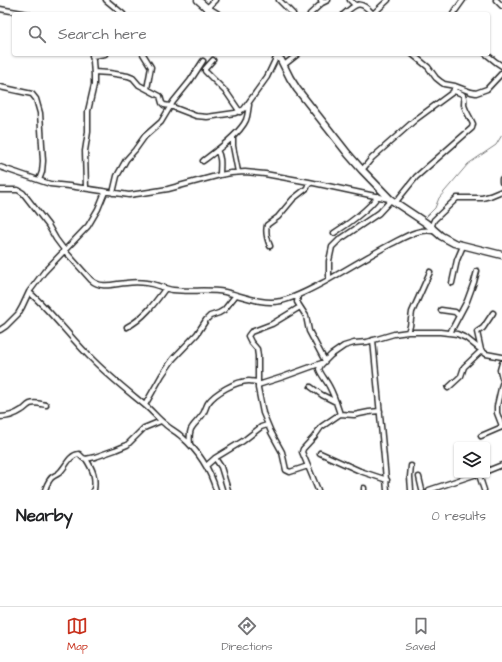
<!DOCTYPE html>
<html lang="en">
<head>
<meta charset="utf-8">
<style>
	:root { --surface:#fff; --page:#f2f2f2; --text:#202124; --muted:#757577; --line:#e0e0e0; --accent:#c8321e }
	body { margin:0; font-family:"Architects Daughter",sans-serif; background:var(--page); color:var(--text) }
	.controls { position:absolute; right:12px; bottom:12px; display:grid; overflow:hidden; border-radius:4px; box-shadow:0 1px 3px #0004 }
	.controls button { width:36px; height:36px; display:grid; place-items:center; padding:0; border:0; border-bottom:1px solid var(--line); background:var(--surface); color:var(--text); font:20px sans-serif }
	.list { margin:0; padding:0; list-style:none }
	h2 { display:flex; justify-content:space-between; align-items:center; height:52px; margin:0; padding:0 16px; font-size:17px }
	h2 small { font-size:13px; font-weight:400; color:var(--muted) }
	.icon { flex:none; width:22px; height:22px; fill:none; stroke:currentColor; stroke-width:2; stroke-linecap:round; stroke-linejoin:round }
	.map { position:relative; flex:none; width:502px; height:490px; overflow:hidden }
	.search { position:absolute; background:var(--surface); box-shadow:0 1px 3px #0004; left:12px; right:12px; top:12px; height:44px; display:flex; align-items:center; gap:10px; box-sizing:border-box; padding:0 14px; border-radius:4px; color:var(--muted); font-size:15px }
	.sheet { height:116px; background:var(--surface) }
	nav { display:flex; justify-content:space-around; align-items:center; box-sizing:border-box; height:56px; border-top:1px solid var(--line); background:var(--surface); font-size:11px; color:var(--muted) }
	nav a { display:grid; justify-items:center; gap:2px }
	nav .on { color:var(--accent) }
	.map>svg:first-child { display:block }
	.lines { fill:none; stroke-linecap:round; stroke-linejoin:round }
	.stream { stroke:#7e7e7e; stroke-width:1 }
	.street-casing { stroke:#2b2b2b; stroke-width:7 }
	.secondary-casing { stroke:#2b2b2b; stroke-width:9 }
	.street { stroke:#fff; stroke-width:4 }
	.secondary { stroke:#fff; stroke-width:6 }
</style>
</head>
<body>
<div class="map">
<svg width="502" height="490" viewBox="0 0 502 490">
	<rect width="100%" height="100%" fill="#fff"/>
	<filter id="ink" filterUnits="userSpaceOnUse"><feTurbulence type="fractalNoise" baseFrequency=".025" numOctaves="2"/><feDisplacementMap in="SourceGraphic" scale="8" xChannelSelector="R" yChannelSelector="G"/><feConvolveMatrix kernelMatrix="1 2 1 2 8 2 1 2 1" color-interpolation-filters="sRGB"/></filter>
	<g filter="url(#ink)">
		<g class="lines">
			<!-- stream -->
			<path class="stream" d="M426,217l9,-9 4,-10 29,-34 28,-19 6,-10"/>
			<defs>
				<path id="street" d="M106,0l17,14
					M279,0l14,14
					M350,0l5,5
					M496,0l6,6
					M322,3l6,-3
					M207,8l8,-8
					M0,9l28,5
					M310,14l12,-11 -1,-3
					M344,14c13,-11 16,-14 29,0
					M373,14l15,-14
					M453,14l10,-14
					M143,54l8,13 -4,22
					M412,54l16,13 8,11 5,4 3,2 11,2 16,6 5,1 11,-4 15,-16
					M486,54l10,8 6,4
					M92,56l13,-2
					M213,60l-8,9v2l22,22 13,19
					M284,65l14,-11
					M94,72l15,1 19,3 5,2 6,7 21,11 2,7 2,2 6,1 26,10 11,1 28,-4 9,-4 23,-32 10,-21
					M0,87l32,7 4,5 4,14 3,48 -1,11 -3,8
					M233,137v9l5,26
					M217,150c5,9 3,16 3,25
					M203,161c12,-9 37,-27 43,-41 2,-5 2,-10 3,-15
					M0,167l50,17 19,2 60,9 14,-2 25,-4 52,-14 11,-2 14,-1 20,2 44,8 80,17
					M362,170l10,-12 43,-38 38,-28 2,-6
					M502,179v3
					M86,188l-1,-37 3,-19v-21l6,-26v-10l-1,-14 -1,-7
					M0,190h18l5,3 25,32 8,14 9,12 26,29c10,9 23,4 35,3 7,-1 14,-1 21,0 9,1 17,6 26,7 18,2 35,-1 52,2 18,4 37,13 56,9 17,-4 32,-13 47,-21 21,-12 42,-25 63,-36 14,-7 27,-16 43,-13
					M113,193l4,-17 9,-16 9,-10 10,-14 16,-14 12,-20 17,-21 13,-20
					M395,203l21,-26 56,-49 1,-4c-3,-7 -7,-12 -9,-19 0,-3 1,-7 -1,-10 -2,-2 -6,-3 -9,-4
					M433,229l-1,-4 2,-5 23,-22h25l8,-2 12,-5
					M334,233c13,-8 35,-24 44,-37
					M270,246c-3,-7 -5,-13 -3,-21l11,-8 15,-18 14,-11 2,-6
					M329,279v-18l3,-14 7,-7 40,-27 12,-13
					M452,283l5,-23 6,-14
					M29,292c24,21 42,47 65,69 17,17 35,31 53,46 6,5 11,12 18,17 5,5 12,8 17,13 16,14 28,32 34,53
					M298,296l-1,6 9,14 3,15 16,30
					M300,307l-28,17 -21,8 -3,4 3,6 6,7 1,7v32l5,25 8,19 11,20 4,18 4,2 18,-6
					M441,310l14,2 4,4
					M127,327c16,-8 28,-24 38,-38
					M0,330l6,-4 12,-12 4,-7 7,-15 15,-20 44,-46 10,-17 7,-17
					M408,332l2,-6 2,-14 18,-40
					M450,333l17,-32 7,-19 3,-11
					M373,340l14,150
					M481,350l-4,-18 6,-4 10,-15
					M502,363l-2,7 2,8
					M502,384l-5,22v7l5,13
					M258,385l25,-8 36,-13 3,-1
					M311,387l11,8 14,7
					M448,388l13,-12 3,-9 17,-16
					M145,405l17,-30 11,-16 24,-25 9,-14 4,-4 9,-3 5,-3 12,-15
					M340,414c-3,-9 -6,-19 -11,-28 -3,-6 -8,-11 -10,-17l2,-4 10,-10 13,-9 10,-3 13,-1 27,-8 14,-2h32l17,2 9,4 20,16 16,3
					M0,417c7,0 16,-3 22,-7 3,-1 4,-4 8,-6 5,-2 11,0 16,1
					M481,436l21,-9
					M190,444c-2,-19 4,-17 13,-30 2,-3 3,-8 5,-11 7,-10 28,-22 41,-22 3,0 6,1 9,1
					M320,453l40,18 27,9
					M215,458l6,9 7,23
					M86,459c7,11 10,18 8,31
					M206,466l9,-8 28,-17 18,-14 6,-2
					M411,466l-1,11 1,13
					M487,471l15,-6
					M479,475l5,15
					M419,477l3,13
					M45,490c1,-3 2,-6 4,-9 3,-6 5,-4 10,-8 7,-6 10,-18 20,-19l4,4 3,1 9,-2 20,-7 12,-5 17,-17 17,-7
					M318,490l-16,-38 1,-3 11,-12 7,-10 19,-13 14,1 15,-3 11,-1
					M364,490v-2
					M429,490l45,-15"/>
				<path id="secondary" d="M198,0l9,8 10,6
					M275,54l6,6 9,18 7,11 51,65 14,16 28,29 36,24 15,13 13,7 48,12"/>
			</defs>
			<!-- street casing -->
			<use href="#street" class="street-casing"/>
			<!-- secondary casing -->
			<use href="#secondary" class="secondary-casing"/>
			<!-- street -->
			<use href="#street" class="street"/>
			<!-- secondary -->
			<use href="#secondary" class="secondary"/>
		</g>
	</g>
</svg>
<div class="controls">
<button><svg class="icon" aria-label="layers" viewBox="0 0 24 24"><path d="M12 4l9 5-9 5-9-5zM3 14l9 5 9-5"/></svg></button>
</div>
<div class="search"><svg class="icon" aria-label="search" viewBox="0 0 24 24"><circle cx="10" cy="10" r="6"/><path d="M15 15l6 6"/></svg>Search here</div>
</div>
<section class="sheet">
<h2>Nearby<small>0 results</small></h2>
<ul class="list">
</ul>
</section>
<nav>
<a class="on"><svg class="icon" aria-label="map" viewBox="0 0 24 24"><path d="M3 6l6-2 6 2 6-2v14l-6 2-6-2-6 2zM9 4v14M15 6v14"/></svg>Map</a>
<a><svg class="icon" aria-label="directions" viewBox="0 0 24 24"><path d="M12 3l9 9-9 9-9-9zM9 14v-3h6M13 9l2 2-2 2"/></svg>Directions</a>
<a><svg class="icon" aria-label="saved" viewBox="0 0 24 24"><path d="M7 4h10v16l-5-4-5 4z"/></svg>Saved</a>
</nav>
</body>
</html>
